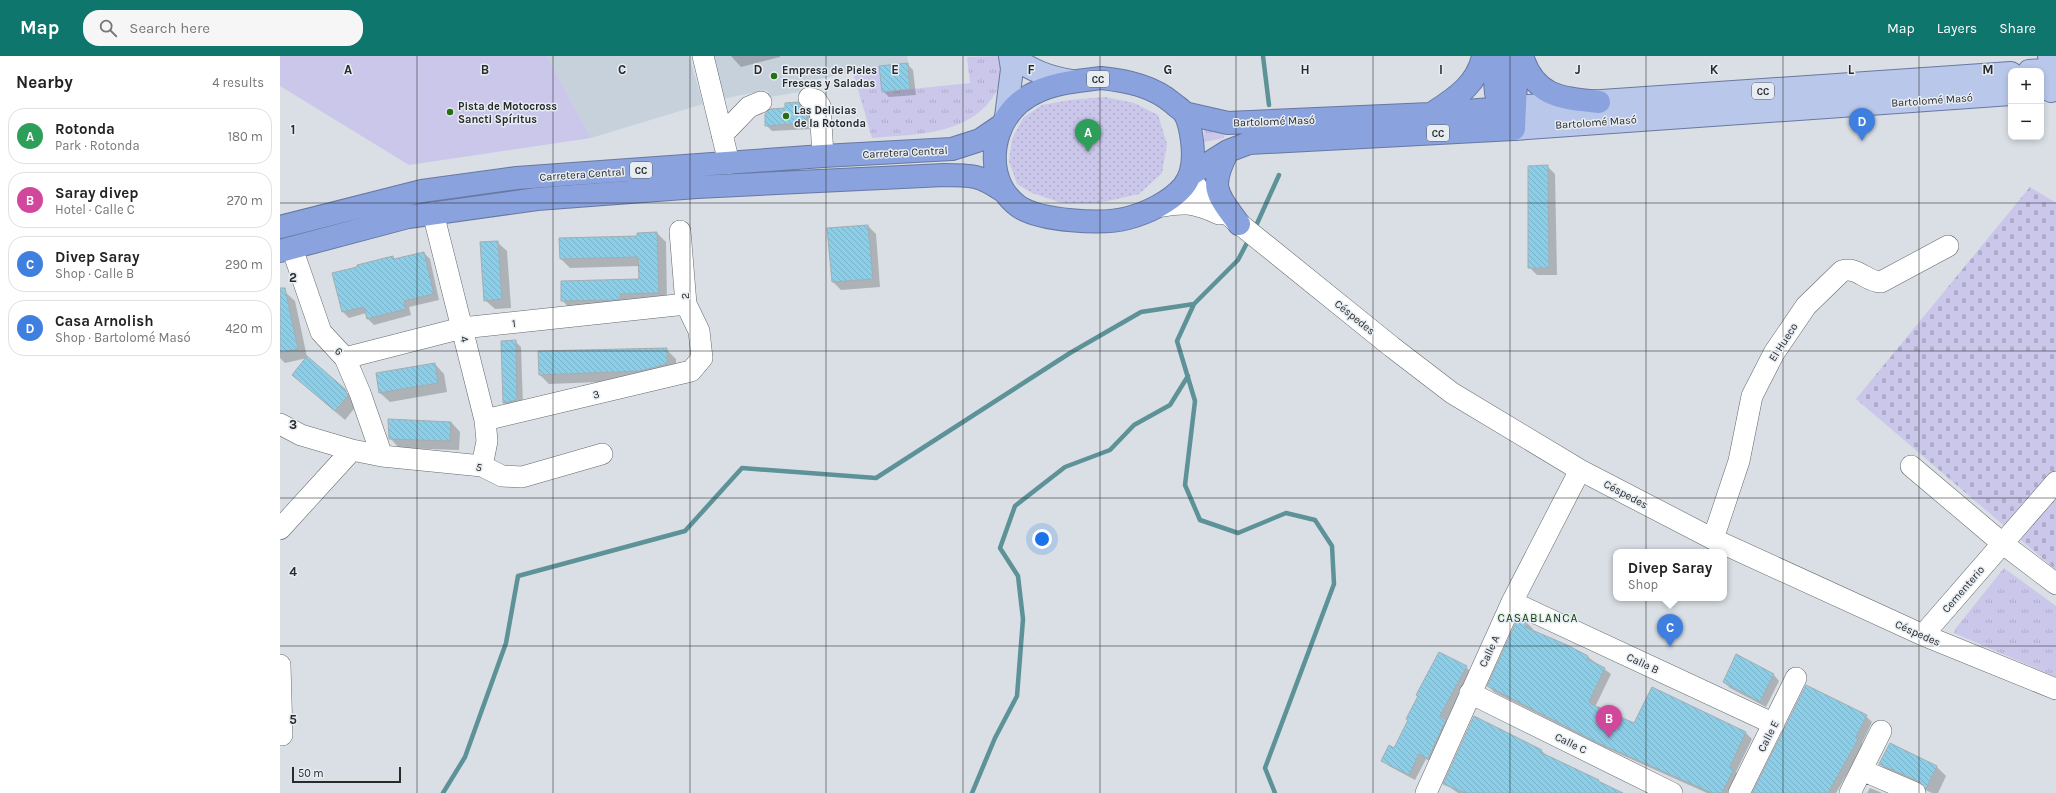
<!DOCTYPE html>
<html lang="en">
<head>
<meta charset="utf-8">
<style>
	:root { --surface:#fff; --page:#f6f6f6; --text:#222; --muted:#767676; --line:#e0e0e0; --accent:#0f766e }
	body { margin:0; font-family:Karla,sans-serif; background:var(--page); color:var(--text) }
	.controls { position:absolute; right:12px; top:12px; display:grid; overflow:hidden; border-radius:8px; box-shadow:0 2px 6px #0003 }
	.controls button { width:36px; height:36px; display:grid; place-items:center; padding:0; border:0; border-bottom:1px solid var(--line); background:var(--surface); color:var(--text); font:20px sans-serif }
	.scale { position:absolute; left:12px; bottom:10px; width:109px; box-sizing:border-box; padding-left:4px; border:2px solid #282a2c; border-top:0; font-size:11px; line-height:14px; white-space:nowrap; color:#282a2c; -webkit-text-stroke:3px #e6ecf1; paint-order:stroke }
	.you { position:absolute; left:762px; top:483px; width:14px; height:14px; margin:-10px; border:3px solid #fff; border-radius:50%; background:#1a73e8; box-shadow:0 0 0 6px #1a73e833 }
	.badge { display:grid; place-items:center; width:26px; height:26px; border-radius:50%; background:var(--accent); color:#fff; font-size:13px; font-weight:700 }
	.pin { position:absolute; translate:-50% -33px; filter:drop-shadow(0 1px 2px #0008) }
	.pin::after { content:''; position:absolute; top:21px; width:14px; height:12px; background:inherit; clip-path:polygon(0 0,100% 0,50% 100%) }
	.popup { position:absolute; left:1333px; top:493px; width:114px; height:52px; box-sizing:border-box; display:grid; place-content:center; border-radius:8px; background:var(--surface); filter:drop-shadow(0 1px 3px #0005); font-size:13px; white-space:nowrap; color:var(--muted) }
	.popup b { font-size:15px; color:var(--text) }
	.popup::after { content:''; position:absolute; left:50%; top:100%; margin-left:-8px; border:8px solid transparent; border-top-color:var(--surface) }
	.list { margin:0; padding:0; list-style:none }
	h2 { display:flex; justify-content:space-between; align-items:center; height:52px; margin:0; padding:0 16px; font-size:17px }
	h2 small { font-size:13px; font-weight:400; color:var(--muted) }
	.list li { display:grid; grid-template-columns:26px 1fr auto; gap:12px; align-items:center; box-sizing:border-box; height:56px; margin:0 8px 8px; padding:0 8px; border:1px solid var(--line); border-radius:16px }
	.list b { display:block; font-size:15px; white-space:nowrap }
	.list p { margin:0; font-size:13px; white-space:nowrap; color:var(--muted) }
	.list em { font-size:13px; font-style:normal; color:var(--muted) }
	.icon { flex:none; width:22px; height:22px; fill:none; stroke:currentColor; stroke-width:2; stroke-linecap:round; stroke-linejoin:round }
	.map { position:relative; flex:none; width:1776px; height:737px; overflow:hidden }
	header { display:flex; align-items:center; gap:24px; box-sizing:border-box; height:56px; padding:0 20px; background:var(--accent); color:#fff }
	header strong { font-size:19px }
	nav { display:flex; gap:22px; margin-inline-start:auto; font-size:14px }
	.search { width:280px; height:36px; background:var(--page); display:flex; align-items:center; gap:10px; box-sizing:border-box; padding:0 14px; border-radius:16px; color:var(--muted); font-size:15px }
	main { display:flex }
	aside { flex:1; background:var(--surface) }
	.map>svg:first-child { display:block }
	.built { fill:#c6d1dc }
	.grass { fill:url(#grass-tufts) }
	.cemetery { fill:url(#cemetery-stones) }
	.garden { fill:url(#garden-dots) }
	.pitch { fill:#cac7eb }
	.shadow { fill:#0003 }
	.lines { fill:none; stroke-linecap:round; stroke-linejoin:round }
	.stream { stroke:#5c9298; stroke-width:4.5 }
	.building { fill:url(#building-back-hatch); stroke:#a5adb0 }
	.minor-casing { stroke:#64696d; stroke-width:22 }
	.major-casing { stroke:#6878a0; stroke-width:24 }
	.highway-casing { stroke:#6878a0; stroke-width:24 }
	.minor { stroke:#fff; stroke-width:21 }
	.major { stroke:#b9c7eb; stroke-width:22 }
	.highway { stroke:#8aa2de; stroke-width:22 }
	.grid { fill:none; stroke:#282a2c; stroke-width:1; stroke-opacity:0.55 }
	.poi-dot { fill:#247015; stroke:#e6ecf1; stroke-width:1.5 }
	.labels { text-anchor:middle; stroke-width:3; stroke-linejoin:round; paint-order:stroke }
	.shield { fill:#e6ecf1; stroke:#616467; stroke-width:1 }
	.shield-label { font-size:10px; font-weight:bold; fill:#282a2c }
	.poi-label { font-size:11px; font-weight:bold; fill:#282a2c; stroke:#e6ecf1; text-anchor:start }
	.street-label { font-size:11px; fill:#282a2c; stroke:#e6ecf1 }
	.neighbourhood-label { font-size:12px; letter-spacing:1px; fill:#14440a; stroke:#e6ecf1 }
	.grid-label { font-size:13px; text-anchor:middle; font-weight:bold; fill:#282a2c; stroke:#e6ecf1; stroke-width:3; stroke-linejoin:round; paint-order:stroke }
</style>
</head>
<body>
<header>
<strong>Map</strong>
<div class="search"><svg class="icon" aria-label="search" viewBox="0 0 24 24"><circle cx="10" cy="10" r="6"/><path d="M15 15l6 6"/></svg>Search here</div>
<nav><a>Map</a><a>Layers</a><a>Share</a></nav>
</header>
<main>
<aside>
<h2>Nearby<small>4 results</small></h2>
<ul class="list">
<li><span class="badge" style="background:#2e9e5b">A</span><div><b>Rotonda</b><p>Park · Rotonda</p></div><em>180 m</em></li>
<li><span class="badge" style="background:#d1479c">B</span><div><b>Saray divep</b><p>Hotel · Calle C</p></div><em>270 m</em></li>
<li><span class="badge" style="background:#3f7fe0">C</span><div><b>Divep Saray</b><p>Shop · Calle B</p></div><em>290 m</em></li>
<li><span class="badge" style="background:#3f7fe0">D</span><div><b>Casa Arnolish</b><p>Shop · Bartolomé Masó</p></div><em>420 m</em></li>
</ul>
</aside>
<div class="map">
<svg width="1776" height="737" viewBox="0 0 1776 737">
	<defs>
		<pattern id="grass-tufts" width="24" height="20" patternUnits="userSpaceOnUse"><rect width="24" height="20" fill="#cac7eb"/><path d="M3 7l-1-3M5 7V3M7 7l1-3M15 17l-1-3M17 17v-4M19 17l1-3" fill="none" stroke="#aeabca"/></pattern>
		<pattern id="cemetery-stones" width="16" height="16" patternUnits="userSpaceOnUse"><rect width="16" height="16" fill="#cac7eb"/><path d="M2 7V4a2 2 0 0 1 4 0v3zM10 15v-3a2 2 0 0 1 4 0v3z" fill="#aeabca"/></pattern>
		<pattern id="garden-dots" width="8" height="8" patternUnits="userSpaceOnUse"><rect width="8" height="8" fill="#cac7eb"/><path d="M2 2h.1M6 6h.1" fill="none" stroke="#aeabca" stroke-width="1.8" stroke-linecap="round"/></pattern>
		<pattern id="building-back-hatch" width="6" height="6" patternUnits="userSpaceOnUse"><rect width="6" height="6" fill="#8ccee8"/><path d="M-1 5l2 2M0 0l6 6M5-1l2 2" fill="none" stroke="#79b1c7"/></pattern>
	</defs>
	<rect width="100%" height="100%" fill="#d9dfe4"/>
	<!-- built -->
	<path class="built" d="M267,0h142l14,48 -112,34z
		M431,0h196l1,7 -29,3 -69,15 1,9 -41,7 -3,-7 -45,9z"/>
	<!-- grass -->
	<path class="grass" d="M720,0c5,16 3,23 -5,38 -26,42 -80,40 -123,44l-19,-66 26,-6 3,26 88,-9 -3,-26z
		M924,73l21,2 -1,7 -20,4z
		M1724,512l52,38v71l-102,-44 2,-5z"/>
	<!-- cemetery -->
	<path class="cemetery" d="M1750,131l26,16v367l-200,-171z"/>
	<!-- garden -->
	<path class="garden" d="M825,41l29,6 24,12 9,29 -5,29 -23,21 -40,9h-37l-30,-10 -15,-9 -8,-23 3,-22 11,-21 19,-13 28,-5z"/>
	<!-- pitch -->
	<path class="pitch" d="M0,0h267l44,82 -182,27 -129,-79z"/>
	<!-- shadow -->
	<path class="shadow" d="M451,0h49v1l-39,10z
		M627,8l6,6 3,25 -27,2 -6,-6z
		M517,47l15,14v12l-40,2 -6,-6z
		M1267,110l8,8 2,101h-20l-8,-8z
		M588,170l8,8 4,53 -39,3 -8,-8 -5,-53z
		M377,177l9,9 1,60 -96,8 -9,-10 78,-20 -1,-14 -69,2 -9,-9z
		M217,186l10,9 4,57 -16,1 -10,-9z
		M144,197l6,6 9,41 -30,7 2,8 -37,10 -6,-6 -2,-6 -17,5 -6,-6 -10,-38 60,-17 2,3z
		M5,236l10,9 12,56 47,42 3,6 -12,15 -42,-36 4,-26 -22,5 -5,-5v-65z
		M235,285l6,6 2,59 -13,3 -6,-6 -2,-61z
		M386,293l10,10v14l-27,7 -100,4 -9,-9z
		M155,308l9,10 3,18 -57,10 -10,-9z
		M171,366l9,10 -1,18 -60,-2 -9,-10z
		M1247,567l6,6 -1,2 34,14 22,12 23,17 -16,33 40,18 17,-37 94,45 6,6 -16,33 3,4 -8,17h-24l-103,-46 -110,-55 -6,-6z
		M1186,611l6,6 -26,48 5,5 -16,38 -9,-5 -11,21 -26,-14 -6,-6z
		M1493,618l6,7 -13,26 -36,-19 -6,-6z
		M1586,660l6,6 -10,21 2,2 -28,48h-82z
		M1610,688l47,23 9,9 -8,17h-6l-42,-20 -10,-9z
		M1261,694l7,7 74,36h-164l-13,-9z
		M1590,732l12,5h-15z"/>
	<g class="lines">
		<!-- stream -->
		<path class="stream" d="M983,0l6,49
			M975,172l24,-53
			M969,183l-11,21 -44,44 -17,37 18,60 -10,84 15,35 38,13 48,-20 29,7 17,26 2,38 -69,184 10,25
			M163,737l22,-36 41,-114 12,-67 167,-45 57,-63 134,10 194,-125 71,-41 53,-8
			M692,737l23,-55 22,-42 6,-77 -5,-43 -18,-28 15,-42 50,-39 45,-17 24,-25 36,-20 18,-29"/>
	</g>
	<!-- building -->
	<path class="building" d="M628,7l2,26 -28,3 -3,-26z
		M518,46l3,5 5,3 1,13 -42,3v-12l5,-5 15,-1v-5z
		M1268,109l1,103h-21v-102z
		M588,169l5,54 -41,3 -5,-54z
		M377,176l2,61 -39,1v5l-5,1 -54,1v-20l78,-2 -1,-22 -78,2 -1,-21 78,-2v-3z
		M218,185l4,58 -18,2 -4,-59z
		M144,196l10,42 -30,7 2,8 -39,10 -3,-12 -22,5 -10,-39 25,-6v-2l36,-9 1,3z
		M0,232h5l13,61 -18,4z
		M236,284l1,60 -14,3 -2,-62z
		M387,292v16l-27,7 -101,4 -1,-24z
		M27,300l38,33 3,7 -13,15 -43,-36z
		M155,307l3,20 -59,10 -3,-20z
		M108,363l63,3 -1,19 -61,-2z
		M1238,562l10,4 -3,5 42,18 21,11 -1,3 18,9 -16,34 2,1v1l43,19 18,-36 94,45 -16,35 4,2 -12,24h-10l-116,-51 -109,-56z
		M1159,596l28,14 -27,50 6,4 -18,39 -9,-5 -10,21 -28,-14 8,-16 5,3 14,-28 -2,-1 12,-23 -2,-1z
		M1456,598l38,20 -14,28 -37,-20z
		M1526,629l61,30 -11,22 3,1 -31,55h-76z
		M1194,660l68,34 -2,2 59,28 -1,1 25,12h-157l-23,-9z
		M1610,687l47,23 -11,23 -6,-7 -41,-18z"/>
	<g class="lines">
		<defs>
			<path id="minor" d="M423,0l26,107
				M529,42l7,2 4,6 3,50
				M442,79l27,-28 12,-5
				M909,120l11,16 192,155 60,46 128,77 133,69 210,96 133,54
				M876,151c28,-5 37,-5 63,7
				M153,157l52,207 2,21 -5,25
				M12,192l29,84 24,26 15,35 22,63
				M65,302l117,-30 224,-24
				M205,364l206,-49 11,-13 -3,-27 -13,-27 -6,-73
				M0,368l21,11 51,15 30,6 100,10 20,10 20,1 80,-23
				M1631,410l91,77 54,41
				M0,473l72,-79
				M1433,483l26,-78 13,-65 22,-43 32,-47 36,-35c16,-5 24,11 39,11l67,-36
				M1232,546l262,122
				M1643,579l133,-153
				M0,609l2,70
				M1190,637l202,100
				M1582,714l53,23
				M1146,737l86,-191 68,-132
				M1459,737l57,-115
				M1570,737l31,-62"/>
			<path id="major" d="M730,0c22,14 36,21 62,25
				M1769,0l3,13 -1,22
				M1749,15l27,-2
				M1235,51l496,-34
				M726,61l6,-48 -2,-13
				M1234,73l497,-35"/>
			<path id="highway" d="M1213,0l3,37 8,29
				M1242,0c13,41 39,42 77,46
				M821,22c27,3 52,8 73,26 3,3 9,6 11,10 4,8 6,18 7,27 2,15 1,34 -9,46 -13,15 -36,26 -55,31 -25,7 -89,3 -110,-12 -23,-17 -28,-47 -19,-73 16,-46 61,-50 102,-55z
				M1154,56c22,-14 44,-29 49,-56
				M904,57l44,10 202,-9 85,-7
				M948,95c-19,36 -12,42 11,73
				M910,119l38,-24 21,-8 265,-14 2,-49 -1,-24
				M0,171l142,-36 95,-13 306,-22 129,-7 28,-9 22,-15
				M0,195l128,-34 129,-18 160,-12 247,-12c28,0 36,0 59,16"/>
		</defs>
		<!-- minor casing -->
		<use href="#minor" class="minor-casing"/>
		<!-- major casing -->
		<use href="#major" class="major-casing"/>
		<!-- highway casing -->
		<use href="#highway" class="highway-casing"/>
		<!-- minor -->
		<use href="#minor" class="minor"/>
		<!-- major -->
		<use href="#major" class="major"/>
		<!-- highway -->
		<use href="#highway" class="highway"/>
	</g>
	<!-- grid -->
	<path class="grid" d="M137,0v737M273,0v737M410,0v737M546,0v737M683,0v737M820,0v737M956,0v737M1093,0v737M1230,0v737M1366,0v737M1503,0v737M1639,0v737M0,147h1776M0,295h1776M0,442h1776M0,590h1776"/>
	<!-- markers -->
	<g class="poi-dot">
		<circle cx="494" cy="20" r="4"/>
		<circle cx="170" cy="56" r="4"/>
		<circle cx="506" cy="60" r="4"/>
	</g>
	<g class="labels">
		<!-- shield labels -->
		<g class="shield">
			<rect x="807" y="15" width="22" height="16" rx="3"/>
			<rect x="1472" y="27" width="22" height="16" rx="3"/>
			<rect x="1147" y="69" width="22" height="16" rx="3"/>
			<rect x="350" y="106" width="22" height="16" rx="3"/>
		</g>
		<g class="shield-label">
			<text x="818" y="27">CC</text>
			<text x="1483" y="39">CC</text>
			<text x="1158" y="81">CC</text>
			<text x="361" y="118">CC</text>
		</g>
		<!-- poi labels -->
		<g class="poi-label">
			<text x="502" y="18">Empresa de Pieles<tspan x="502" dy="13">Frescas y Saladas</tspan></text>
			<text x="178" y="54">Pista de Motocross<tspan x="178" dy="13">Sancti Spíritus</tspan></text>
			<text x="514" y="58">Las Delicias<tspan x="514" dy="13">de la Rotonda</tspan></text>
		</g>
		<!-- street labels -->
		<g class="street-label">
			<text transform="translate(1652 44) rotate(-4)" y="4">Bartolomé Masó</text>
			<text transform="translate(994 65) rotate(-2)" y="4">Bartolomé Masó</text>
			<text transform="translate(1316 66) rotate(-4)" y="4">Bartolomé Masó</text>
			<text transform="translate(625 96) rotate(-3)" y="4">Carretera Central</text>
			<text transform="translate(302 118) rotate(-4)" y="4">Carretera Central</text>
			<text transform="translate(405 240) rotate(-96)" y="4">2</text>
			<text transform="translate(1075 261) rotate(39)" y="4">Céspedes</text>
			<text transform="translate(234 267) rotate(-6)" y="4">1</text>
			<text transform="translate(185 283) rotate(76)" y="4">4</text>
			<text transform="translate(1503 286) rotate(-57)" y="4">El Hueco</text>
			<text transform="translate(59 295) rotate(47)" y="4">6</text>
			<text transform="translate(316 338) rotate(-13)" y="4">3</text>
			<text transform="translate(199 411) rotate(12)" y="4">5</text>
			<text transform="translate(1346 438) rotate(28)" y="4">Céspedes</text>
			<text transform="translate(1683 533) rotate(-49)" y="4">Cementerio</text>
			<text transform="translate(1638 577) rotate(24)" y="4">Céspedes</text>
			<text transform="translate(1209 595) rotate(-65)" y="4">Calle A</text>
			<text transform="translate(1363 607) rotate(25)" y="4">Calle B</text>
			<text transform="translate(1488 680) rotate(-63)" y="4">Calle E</text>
			<text transform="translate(1291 687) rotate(26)" y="4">Calle C</text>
		</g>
		<!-- neighbourhood labels -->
		<g class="neighbourhood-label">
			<text x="1258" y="566">CASABLANCA</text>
		</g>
	</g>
	<g class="grid-label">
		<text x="68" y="18">A</text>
		<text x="205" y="18">B</text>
		<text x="342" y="18">C</text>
		<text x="478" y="18">D</text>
		<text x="615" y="18">E</text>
		<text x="751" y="18">F</text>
		<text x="888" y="18">G</text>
		<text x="1025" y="18">H</text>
		<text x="1161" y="18">I</text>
		<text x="1298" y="18">J</text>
		<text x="1434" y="18">K</text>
		<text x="1571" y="18">L</text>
		<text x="1708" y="18">M</text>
		<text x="13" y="78">1</text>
		<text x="13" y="226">2</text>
		<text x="13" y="373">3</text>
		<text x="13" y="520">4</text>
		<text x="13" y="668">5</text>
	</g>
</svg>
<div class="controls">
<button>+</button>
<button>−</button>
</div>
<div class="scale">50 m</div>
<div class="you"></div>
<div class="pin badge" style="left:808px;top:96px;background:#2e9e5b">A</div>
<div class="pin badge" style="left:1329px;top:682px;background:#d1479c">B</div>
<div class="pin badge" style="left:1390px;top:591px;background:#3f7fe0">C</div>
<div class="popup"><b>Divep Saray</b>Shop</div>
<div class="pin badge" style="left:1582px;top:85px;background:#3f7fe0">D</div>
</div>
</main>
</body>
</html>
